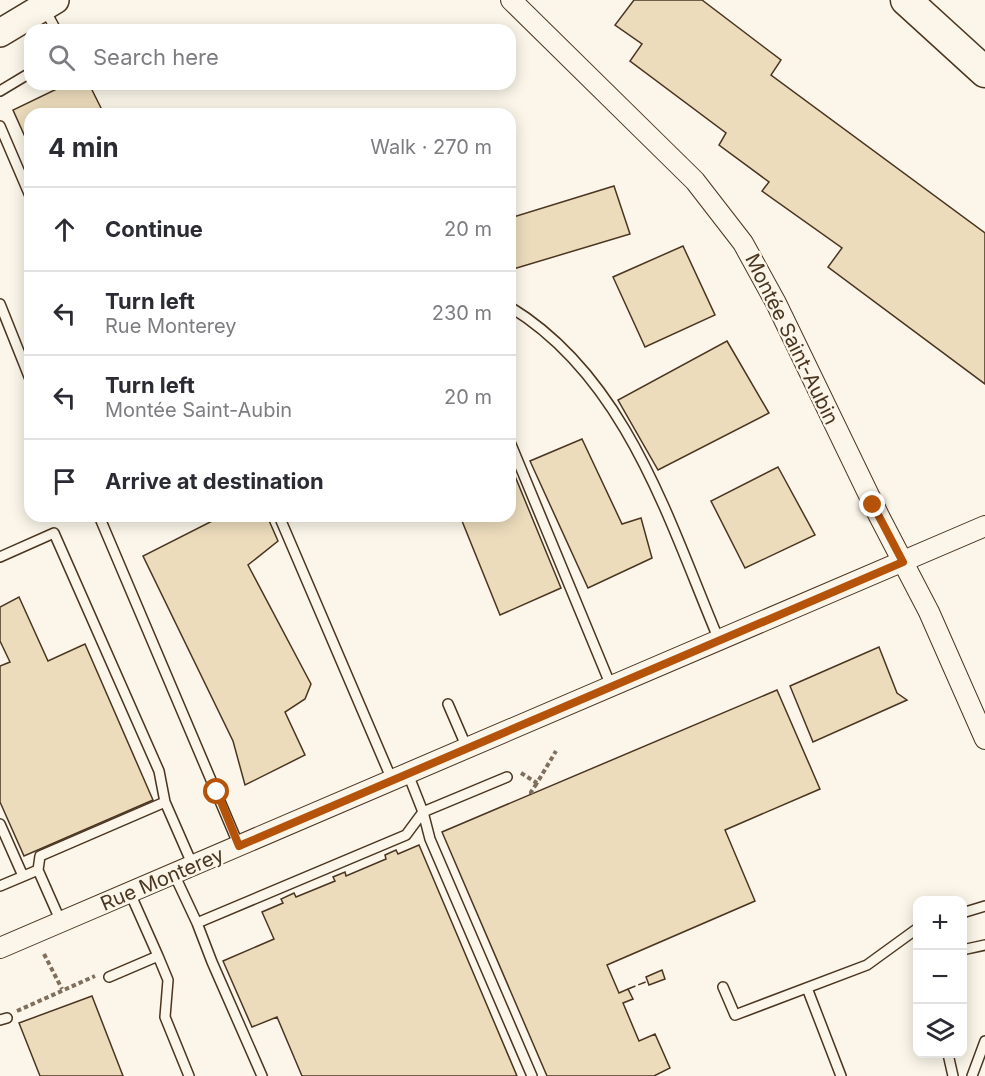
<!DOCTYPE html>
<html lang="en">
<head>
<meta charset="utf-8">
<style>
	:root { --surface:#fff; --page:#f2f2f3; --text:#2b2b33; --muted:#7c7c81; --line:#e1e1e2 }
	body { margin:0; font-family:Inter,sans-serif; background:var(--page); color:var(--text) }
	.controls { position:absolute; right:18px; bottom:18px; display:grid; overflow:hidden; border-radius:12px; box-shadow:0 3px 15px #0003 }
	.controls button { width:54px; height:54px; display:grid; place-items:center; padding:0; border:0; border-bottom:2px solid var(--line); background:var(--surface); color:var(--text); font:30px sans-serif }
	.stop { position:absolute; width:18px; height:18px; margin:-14px; border:4px solid #b45309; border-radius:50%; background:#fff }
	.stop.end { background:#b45309; border-color:#fff; box-shadow:0 2px 6px #0008 }
	.list { margin:0; padding:0; list-style:none }
	h2 { display:flex; justify-content:space-between; align-items:center; height:78px; margin:0; padding:0 24px; font-size:26px }
	h2 small { font-size:20px; font-weight:400; color:var(--muted) }
	.list li { display:grid; grid-template-columns:39px 1fr auto; gap:18px; align-items:center; box-sizing:border-box; height:84px; padding:0 24px; border-top:2px solid var(--line) }
	.list b { display:block; font-size:22px; white-space:nowrap }
	.list p { margin:0; font-size:20px; white-space:nowrap; color:var(--muted) }
	.list em { font-size:20px; font-style:normal; color:var(--muted) }
	.icon { flex:none; width:33px; height:33px; fill:none; stroke:currentColor; stroke-width:2; stroke-linecap:round; stroke-linejoin:round }
	.map { position:relative; flex:none; width:985px; height:1076px; overflow:hidden }
	.search { position:absolute; background:var(--surface); box-shadow:0 3px 15px #0003; left:24px; top:24px; width:492px; height:66px; display:flex; align-items:center; gap:15px; box-sizing:border-box; padding:0 21px; border-radius:18px; color:var(--muted); font-size:22px }
	.panel { position:absolute; background:var(--surface); box-shadow:0 3px 15px #0003; left:24px; top:108px; width:492px; height:414px; border-radius:18px }
	.map>svg:first-child { display:block }
	.building { fill:#ecdcbc; stroke:#4a3520; stroke-width:1.5 }
	.lines { fill:none; stroke-linecap:round; stroke-linejoin:round }
	.lane-casing { stroke:#4a3520; stroke-width:12 }
	.street-casing { stroke:#4a3520; stroke-width:22 }
	.secondary-casing { stroke:#4a3520; stroke-width:30 }
	.primary-casing { stroke:#4a3520; stroke-width:33 }
	.path { stroke:#7f6f5c; stroke-width:4; stroke-dasharray:4.5 3; stroke-linecap:butt }
	.lane { stroke:#fbf6e9; stroke-width:9 }
	.street { stroke:#fbf6e9; stroke-width:20 }
	.secondary { stroke:#fbf6e9; stroke-width:27 }
	.primary { stroke:#fbf6e9; stroke-width:30 }
	.fence { stroke:#4a3520; stroke-width:1.5; stroke-dasharray:8 3; stroke-linecap:butt }
	.route { stroke:#b45309; stroke-width:8 }
	.labels { text-anchor:middle; stroke-width:4.5; stroke-linejoin:round; paint-order:stroke }
	.street-label { font-size:20px; fill:#4a3520; stroke:#fbf6e9 }
</style>
</head>
<body>
<div class="map">
<svg width="985" height="1076" viewBox="0 0 985 1076">
	<rect width="100%" height="100%" fill="#fbf6e9"/>
	<!-- building -->
	<path class="building" d="M634,0h68l79,60 -10,15 214,158v151l-157,-117 14,-19 -80,-57 7,-9 -50,-37 7,-12 -96,-72 12,-17 -27,-19z
		M67,84h22l15,30h-74v34l-17,-38z
		M614,186l16,48 -120,36v-52z
		M683,246l32,69 -70,32 -32,-70z
		M727,341l42,72 -111,57 -40,-70z
		M582,439l40,85 19,-6 11,40 -64,30 -58,-127z
		M510,464l51,124 -61,27 -40,-99h50z
		M778,467l37,68 -70,33 -34,-67z
		M222,516h45l11,25 -30,24 63,119 -6,15 -20,13 20,43 -60,30 -12,-44 -90,-185z
		M19,597l29,64 37,-17 68,156 -129,56 -24,-54v-136l10,-4 -10,-21v-34z
		M879,647l18,46 10,7 -94,42 -23,-56z
		M777,690l43,99 -95,41 30,71 -148,64 12,28 9,-4 5,10 -10,4 16,38 16,-7 15,34 -16,8h-107l-105,-244z
		M419,845l98,231h-215l-25,-59 -25,10 -29,-66 51,-22 -12,-27 21,-9 -2,-4 13,-6 2,4 39,-16 -2,-4 12,-5 1,4 40,-17 -1,-4 11,-5 2,4z
		M662,970l3,9 -16,6 -3,-8z
		M92,996l31,80h-83l-21,-53z"/>
	<g class="lines">
		<defs>
			<path id="lane" d="M44,8l12,22
				M0,91l30,-18
				M0,126l30,70
				M0,304l30,75
				M510,307c117,71 159,215 209,333
				M510,442l101,244
				M99,516l140,330
				M279,516l113,264
				M0,557l54,-24 105,238 6,31
				M448,704l19,44
				M408,774l15,38 7,27 102,237
				M0,824l23,52
				M174,874l23,49 209,-88 17,-23 84,-35
				M0,886l38,-16
				M962,913l23,-7
				M61,922l-23,-52 2,-14 125,-54 28,64
				M197,923l15,39 50,114
				M962,950l23,-5
				M158,956l10,24 -3,37 24,59
				M109,977l49,-21 -28,-63
				M723,987l12,28 132,-50 51,-37
				M807,988l34,88
				M0,1020l7,-2
				M948,1054l5,22
				M972,1076l13,-35"/>
			<path id="street" d="M511,0l184,181 48,62 33,60 103,213 50,96 56,127
				M0,948l985,-422"/>
			<path id="secondary" d="M0,33l55,-33"/>
			<path id="primary" d="M906,0l79,72"/>
		</defs>
		<!-- lane casing -->
		<use href="#lane" class="lane-casing"/>
		<!-- street casing -->
		<use href="#street" class="street-casing"/>
		<!-- secondary casing -->
		<use href="#secondary" class="secondary-casing"/>
		<!-- primary casing -->
		<use href="#primary" class="primary-casing"/>
		<!-- path -->
		<path class="path" d="M521,773l16,10 19,-32
			M531,794v-2l6,-9
			M44,954l18,35
			M17,1011l78,-35"/>
		<!-- lane -->
		<use href="#lane" class="lane"/>
		<!-- street -->
		<use href="#street" class="street"/>
		<!-- secondary -->
		<use href="#secondary" class="secondary"/>
		<!-- primary -->
		<use href="#primary" class="primary"/>
		<!-- fence -->
		<path class="fence" d="M628,989l20,-8"/>
	</g>
	<g class="lines">
		<!-- route -->
		<path class="route" d="M217,792l22,54 664,-284 -30,-57"/>
	</g>
	<g class="labels">
		<!-- street labels -->
		<g class="street-label">
			<text transform="translate(792 339) rotate(64)" y="7">Montée Saint-Aubin</text>
			<text transform="translate(162 879) rotate(-23)" y="7">Rue Monterey</text>
		</g>
	</g>
</svg>
<div class="controls">
<button>+</button>
<button>−</button>
<button><svg class="icon" aria-label="layers" viewBox="0 0 24 24"><path d="M12 4l9 5-9 5-9-5zM3 14l9 5 9-5"/></svg></button>
</div>
<div class="stop" style="left:217px;top:792px"></div>
<div class="stop end" style="left:873px;top:505px"></div>
<div class="search"><svg class="icon" aria-label="search" viewBox="0 0 24 24"><circle cx="10" cy="10" r="6"/><path d="M15 15l6 6"/></svg>Search here</div>
<section class="panel">
<h2>4 min<small>Walk · 270 m</small></h2>
<ul class="list">
<li><svg class="icon" aria-label="ahead" viewBox="0 0 24 24"><path d="M12 20V5M6 11l6-6 6 6"/></svg><div><b>Continue</b></div><em>20 m</em></li>
<li><svg class="icon" aria-label="left" viewBox="0 0 24 24"><path d="M17 20v-9H6M10 6l-5 5 5 5"/></svg><div><b>Turn left</b><p>Rue Monterey</p></div><em>230 m</em></li>
<li><svg class="icon" aria-label="left" viewBox="0 0 24 24"><path d="M17 20v-9H6M10 6l-5 5 5 5"/></svg><div><b>Turn left</b><p>Montée Saint-Aubin</p></div><em>20 m</em></li>
<li><svg class="icon" aria-label="arrive" viewBox="0 0 24 24"><path d="M6 21V4h12l-3 4 3 4H6"/></svg><div><b>Arrive at destination</b></div></li>
</ul>
</section>
</div>
</body>
</html>
